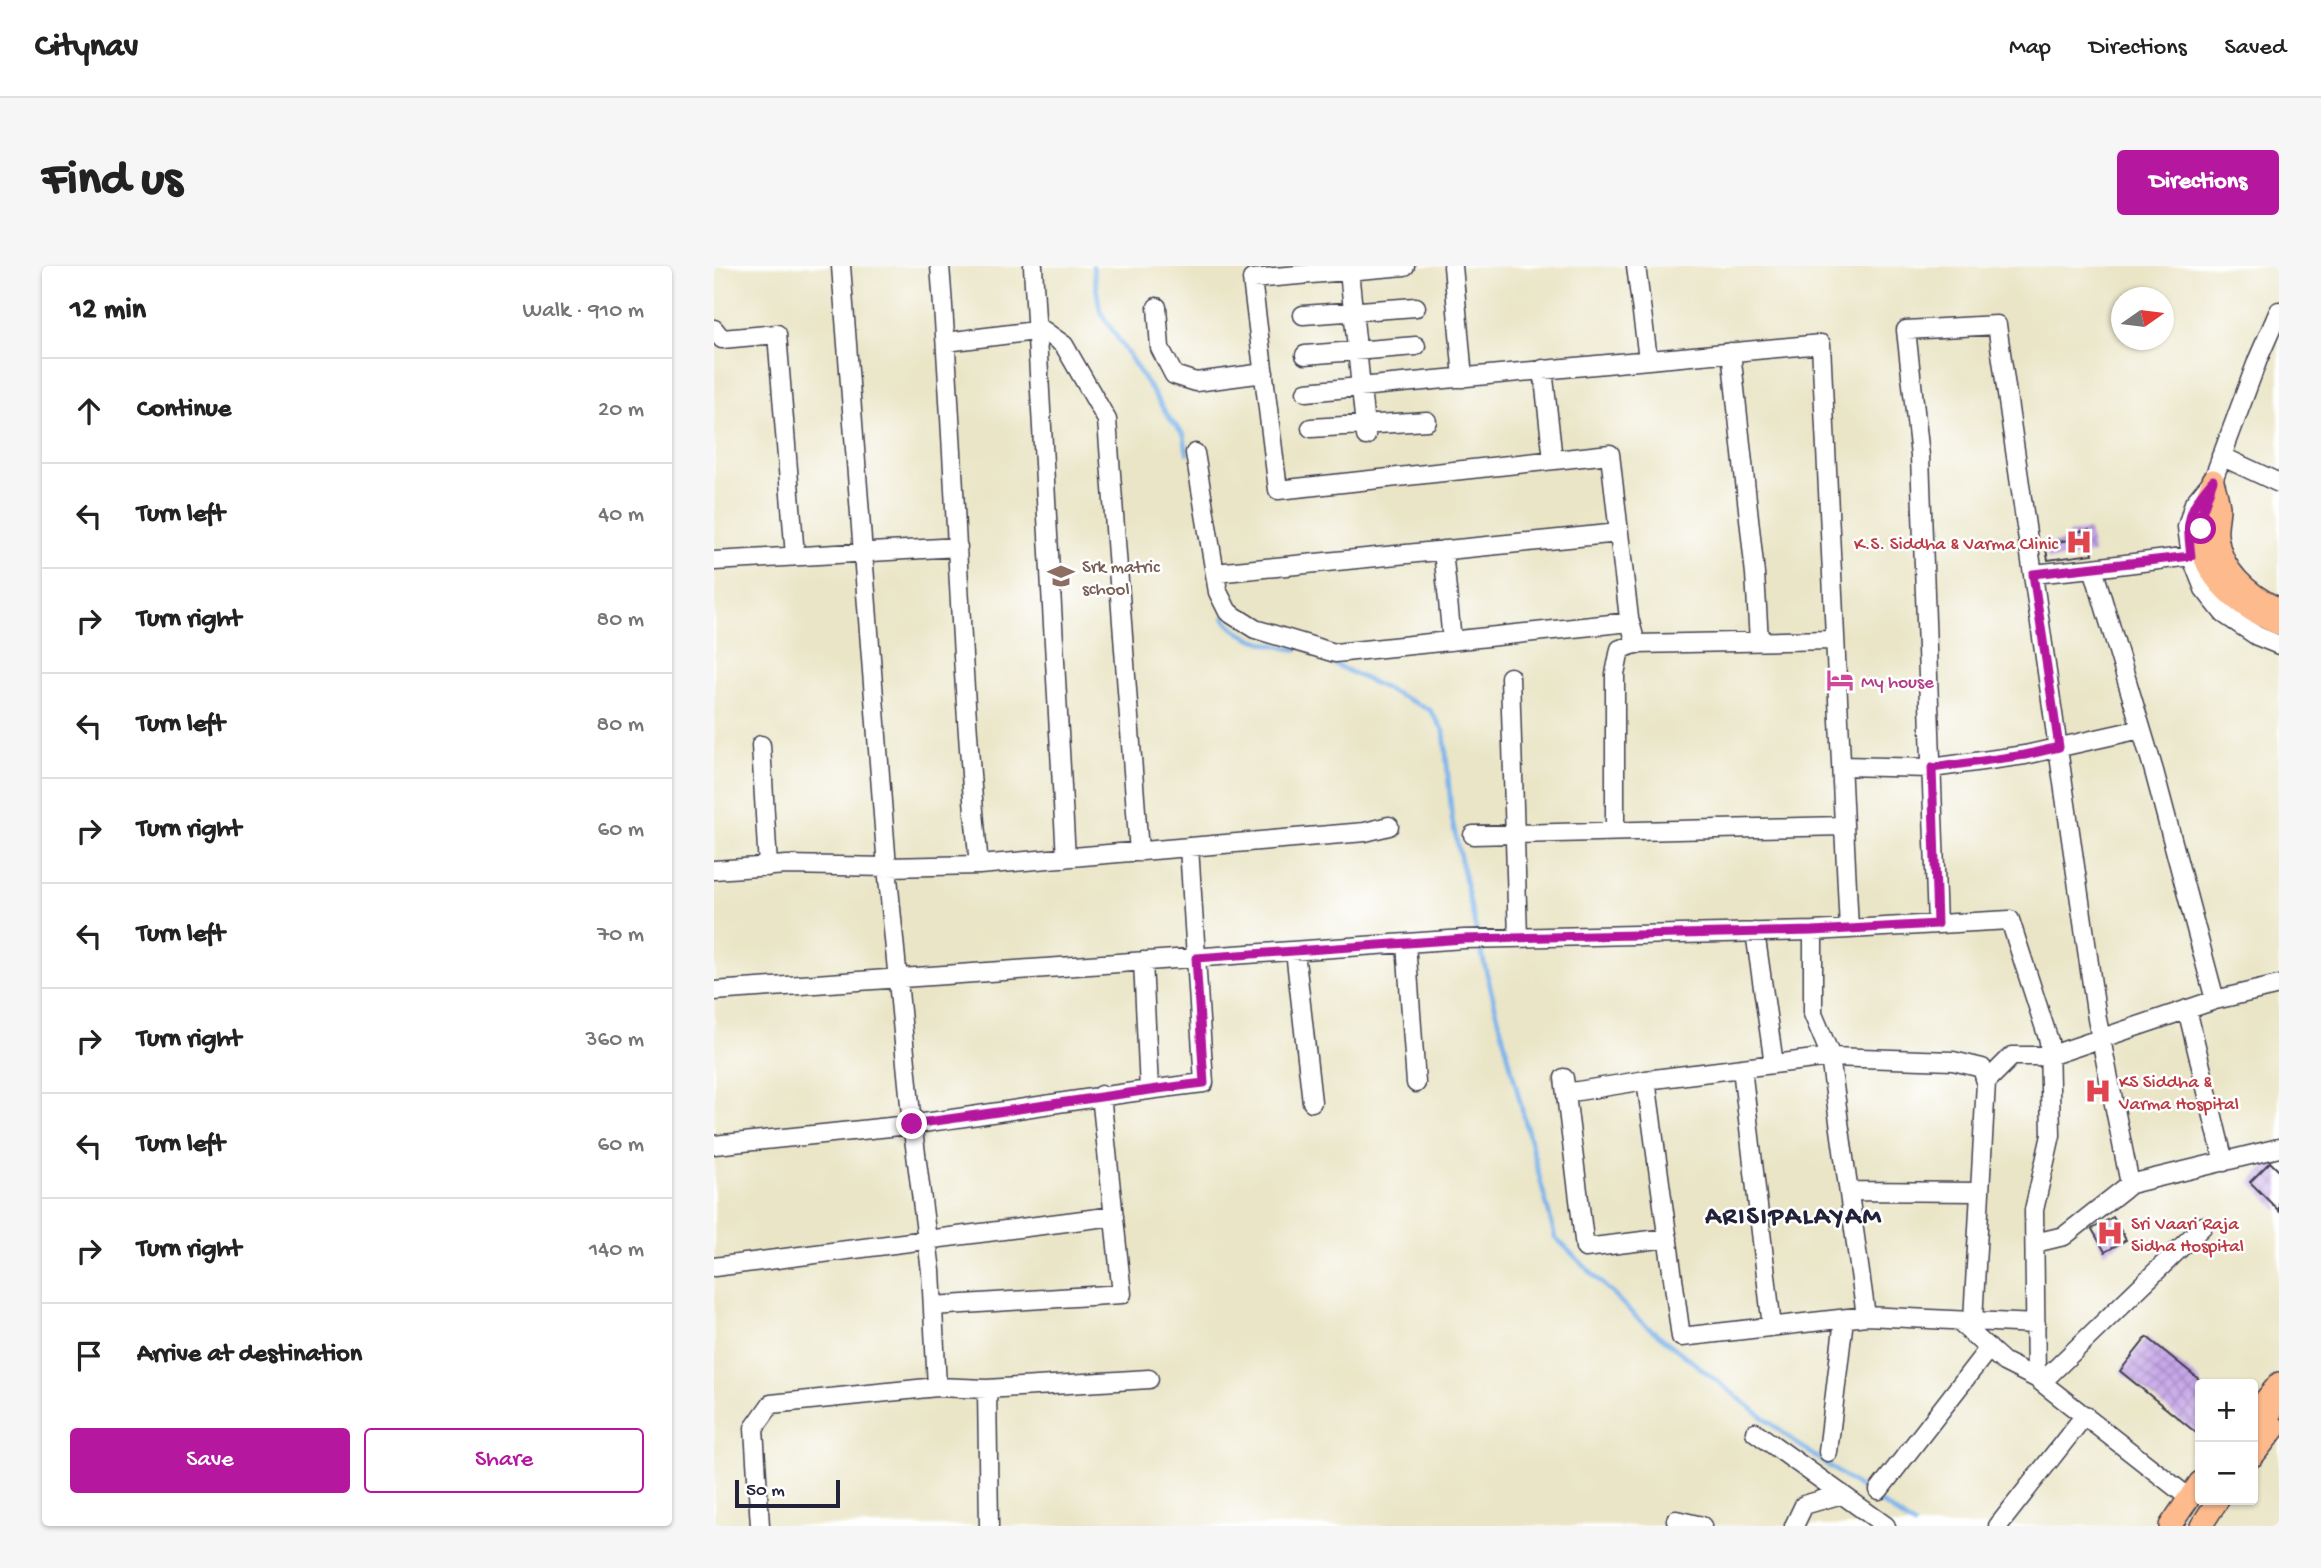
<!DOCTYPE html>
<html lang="en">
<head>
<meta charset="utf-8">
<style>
	:root { --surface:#fff; --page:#f6f6f6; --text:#222; --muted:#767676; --line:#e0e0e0; --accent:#b5179e }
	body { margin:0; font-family:"Gochi Hand",sans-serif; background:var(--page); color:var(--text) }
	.controls { position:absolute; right:21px; bottom:21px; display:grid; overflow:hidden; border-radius:7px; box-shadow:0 2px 5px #0004 }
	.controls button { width:63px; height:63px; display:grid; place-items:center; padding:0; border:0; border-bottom:2px solid var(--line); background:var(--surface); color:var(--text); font:35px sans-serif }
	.compass { position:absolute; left:1397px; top:21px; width:63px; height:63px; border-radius:50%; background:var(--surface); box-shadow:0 2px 5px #0004; rotate:76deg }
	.scale { position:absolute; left:21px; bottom:18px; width:105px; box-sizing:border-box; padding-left:7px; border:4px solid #22223b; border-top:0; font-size:19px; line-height:24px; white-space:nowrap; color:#22223b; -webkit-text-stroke:5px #fff; paint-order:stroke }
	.stop { position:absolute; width:21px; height:21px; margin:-16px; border:5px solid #b5179e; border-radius:50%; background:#fff }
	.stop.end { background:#b5179e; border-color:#fff; box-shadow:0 2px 7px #0008 }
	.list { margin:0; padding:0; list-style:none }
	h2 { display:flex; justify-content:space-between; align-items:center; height:91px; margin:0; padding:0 28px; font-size:30px }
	h2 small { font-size:23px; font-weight:400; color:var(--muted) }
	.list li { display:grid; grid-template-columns:46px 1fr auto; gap:21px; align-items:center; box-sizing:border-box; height:105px; padding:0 28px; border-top:2px solid var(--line) }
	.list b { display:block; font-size:26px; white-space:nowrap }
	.list em { font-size:23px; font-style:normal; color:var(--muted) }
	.actions { display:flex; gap:14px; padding:21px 28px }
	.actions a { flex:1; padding:16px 0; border:2px solid var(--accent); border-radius:7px; text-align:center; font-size:24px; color:var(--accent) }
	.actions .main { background:var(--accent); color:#fff }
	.icon { flex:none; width:38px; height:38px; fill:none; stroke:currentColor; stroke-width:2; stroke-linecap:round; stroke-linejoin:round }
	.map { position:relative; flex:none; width:1565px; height:1260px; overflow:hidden; border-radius:7px }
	header { display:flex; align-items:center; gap:42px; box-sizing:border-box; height:98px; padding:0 35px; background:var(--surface); border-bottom:2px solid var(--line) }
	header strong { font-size:33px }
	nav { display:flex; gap:38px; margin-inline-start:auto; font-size:24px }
	.intro { display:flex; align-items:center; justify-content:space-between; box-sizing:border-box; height:168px; padding:0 42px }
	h1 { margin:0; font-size:49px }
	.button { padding:18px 32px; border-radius:7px; background:var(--accent); color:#fff; font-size:24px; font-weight:700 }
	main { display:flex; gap:42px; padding:0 42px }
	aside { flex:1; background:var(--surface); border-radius:7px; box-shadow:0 2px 5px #0004 }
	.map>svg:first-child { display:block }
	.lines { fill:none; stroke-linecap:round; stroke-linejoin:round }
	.stream { stroke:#7cb4ec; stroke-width:4.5 }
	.building { fill:url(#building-cross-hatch) }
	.minor-casing { stroke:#403f50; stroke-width:21 }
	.major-casing { stroke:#403f50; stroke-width:24 }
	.minor { stroke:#fff; stroke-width:18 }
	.major { stroke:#fcba8d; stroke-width:21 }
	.route { stroke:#b5179e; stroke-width:9 }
	.labels { text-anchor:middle; stroke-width:5; stroke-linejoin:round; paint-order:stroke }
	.health-label { font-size:19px; fill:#be3a42; stroke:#fff; text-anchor:start }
	.education-label { font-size:19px; fill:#785e54; stroke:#fff; text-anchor:start }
	.hotel-label { font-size:19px; fill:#b23c85; stroke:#fff; text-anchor:start }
	.district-label { font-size:26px; font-weight:bold; letter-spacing:2px; fill:#22223b; stroke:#fff }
</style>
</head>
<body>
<header>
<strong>Citynav</strong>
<nav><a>Map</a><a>Directions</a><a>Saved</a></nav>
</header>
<div class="intro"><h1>Find us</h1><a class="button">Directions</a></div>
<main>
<aside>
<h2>12 min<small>Walk · 910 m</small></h2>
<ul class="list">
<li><svg class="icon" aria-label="ahead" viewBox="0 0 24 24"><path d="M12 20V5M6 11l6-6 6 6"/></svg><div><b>Continue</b></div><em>20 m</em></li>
<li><svg class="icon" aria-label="left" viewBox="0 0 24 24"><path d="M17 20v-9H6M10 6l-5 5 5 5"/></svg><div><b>Turn left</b></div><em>40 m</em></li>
<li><svg class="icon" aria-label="right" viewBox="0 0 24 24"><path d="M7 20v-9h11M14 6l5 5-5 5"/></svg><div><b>Turn right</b></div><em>80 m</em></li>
<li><svg class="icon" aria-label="left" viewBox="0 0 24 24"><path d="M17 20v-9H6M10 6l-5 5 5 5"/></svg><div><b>Turn left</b></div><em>80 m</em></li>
<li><svg class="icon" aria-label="right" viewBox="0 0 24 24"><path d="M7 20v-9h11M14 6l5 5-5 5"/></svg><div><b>Turn right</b></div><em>60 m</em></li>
<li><svg class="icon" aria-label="left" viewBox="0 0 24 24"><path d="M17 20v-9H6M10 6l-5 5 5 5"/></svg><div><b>Turn left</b></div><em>70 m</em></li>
<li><svg class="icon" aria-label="right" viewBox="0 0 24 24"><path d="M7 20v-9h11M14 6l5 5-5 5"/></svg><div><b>Turn right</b></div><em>360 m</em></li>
<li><svg class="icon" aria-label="left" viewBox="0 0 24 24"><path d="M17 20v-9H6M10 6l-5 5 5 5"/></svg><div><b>Turn left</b></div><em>60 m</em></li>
<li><svg class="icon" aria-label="right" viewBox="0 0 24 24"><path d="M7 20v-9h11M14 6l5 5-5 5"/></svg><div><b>Turn right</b></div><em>140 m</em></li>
<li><svg class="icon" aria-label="arrive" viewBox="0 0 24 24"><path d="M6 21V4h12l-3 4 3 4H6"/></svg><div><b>Arrive at destination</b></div></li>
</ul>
<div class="actions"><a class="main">Save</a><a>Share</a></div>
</aside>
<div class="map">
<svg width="1565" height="1260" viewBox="0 0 1565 1260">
	<defs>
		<pattern id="building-cross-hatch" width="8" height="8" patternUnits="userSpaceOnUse" patternTransform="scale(1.75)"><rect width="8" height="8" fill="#c2a0e7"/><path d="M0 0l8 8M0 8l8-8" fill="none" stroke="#9d82bc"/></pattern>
	</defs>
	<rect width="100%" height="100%" fill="#fff"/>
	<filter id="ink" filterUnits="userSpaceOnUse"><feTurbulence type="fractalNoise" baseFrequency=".0143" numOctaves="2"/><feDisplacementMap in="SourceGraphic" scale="14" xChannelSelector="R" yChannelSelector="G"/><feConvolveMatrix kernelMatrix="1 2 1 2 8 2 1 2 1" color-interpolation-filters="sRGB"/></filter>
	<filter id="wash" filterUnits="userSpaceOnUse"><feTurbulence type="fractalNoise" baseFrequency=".00686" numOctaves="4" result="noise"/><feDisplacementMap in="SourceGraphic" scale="28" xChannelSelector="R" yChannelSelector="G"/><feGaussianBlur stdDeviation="1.57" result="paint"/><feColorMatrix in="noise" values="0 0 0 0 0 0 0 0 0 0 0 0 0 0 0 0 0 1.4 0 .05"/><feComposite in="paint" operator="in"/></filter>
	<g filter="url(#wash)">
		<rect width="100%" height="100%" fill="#eae5c6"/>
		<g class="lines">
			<!-- stream -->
			<path class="stream" d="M379,0l7,45 70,108 14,16 3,18
				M510,351c13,23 49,28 73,33
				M605,391l111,53 14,21 8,88 25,116
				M765,677l76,294 83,82 158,124 118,83"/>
		</g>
		<g id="blocks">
			<!-- building -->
			<path class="building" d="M1375,264l4,24 -45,6 -3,-16 24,-4 -1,-7z
				M1556,896l9,9v40l-29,-29z
				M1399,951l13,23 -21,12 -13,-23z
				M1433,1071l53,43v56l-80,-65z"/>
		</g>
	</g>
	<g filter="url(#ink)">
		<use href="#blocks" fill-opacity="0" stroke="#403f50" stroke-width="2"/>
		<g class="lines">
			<defs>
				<path id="minor" d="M319,0l33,592
					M691,0l-153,13 26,211 332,-36 9,79
					M739,0l10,112
					M922,0l12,93
					M635,5l17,165
					M443,41l3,41 14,27 22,7 68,-9
					M1565,45l-21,48 -45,121 -19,23 -7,24 4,29 13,33 20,25 33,22 22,9
					M589,49l113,-8
					M0,63l8,10 55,-5 18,222
					M232,76l97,-12 21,15 43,75 32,432
					M1017,86l24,222 4,67
					M591,89l111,-9
					M829,103l10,91
					M592,126l515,-48 28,585
					M597,162l116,-7
					M481,187l23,139 10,20 27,17 80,24 295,-31
					M1507,190l58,27
					M729,284l9,91
					M0,295l244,-14
					M501,307l404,-40 10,85 7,26 198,-4
					M1319,308l60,-6
					M796,411l8,261
					M47,479l7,122
					M1127,500l91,2 93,-13 116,-26
					M901,565v-157l5,-25 16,-5
					M759,569l371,-9
					M265,599l386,-33 24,-6
					M0,604l73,-5 100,2 -46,-601
					M1223,658l-17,-468 -14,-126 91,-5 100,694 33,165
					M1099,665v83l16,38 1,5 36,259 -185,21 -35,-257 184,-23 123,4 29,7 4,14 26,-26h37l166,-56 -61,-229 -61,-203 98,-12
					M1041,666l19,132
					M692,677l10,140
					M581,685l17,151
					M429,695l6,129
					M0,725l750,-52 349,-8 197,-11 39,121 2,94 -17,75 2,168 152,119
					M1501,734l64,-15
					M1473,743l37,153
					M1028,802l30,259
					M850,812l21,170 83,-10
					M852,827l80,-13
					M0,879c67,-7 134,-13 201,-21 97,-13 192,-30 289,-41l-15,-236
					M1135,925l130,1
					M1321,977l29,-7 66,-52 149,-36
					M0,1001l400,-51
					M219,1040l189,-12 -21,-199
					M1152,1050l170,8
					M1244,1055l46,41 32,16
					M1259,1055l13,-239
					M1328,1116l161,-156
					M223,1121l-6,-116 -20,-156 -24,-248 92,-2c-20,-199 -23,-399 -39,-599
					M273,1123l2,137
					M1041,1166l131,94
					M1114,1186l16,-133
					M1165,1224l110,-142
					M962,1254l26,6
					M46,1260l-6,-98 17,-24 166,-17 50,2 162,-10
					M1080,1260l10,-21 38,-11
					M1284,1260l87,-111"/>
				<path id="major" d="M1499,214c-4,12 -10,24 -12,37 -9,53 34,89 78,107
					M1500,219c2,7 4,15 5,22 0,9 -3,19 -2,28 3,35 31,60 62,74
					M1544,1143l21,-26
					M1539,1169l26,-33
					M1539,1190l22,-28
					M1456,1260l30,-44
					M1487,1260l17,-26"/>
			</defs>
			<!-- minor casing -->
			<use href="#minor" class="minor-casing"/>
			<!-- major casing -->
			<use href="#major" class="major-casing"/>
			<!-- minor -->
			<use href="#minor" class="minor"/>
			<!-- major -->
			<use href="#major" class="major"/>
		</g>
	</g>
	<g class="lines" filter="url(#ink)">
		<!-- route -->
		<path class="route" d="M198,858c98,-13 194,-29 292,-41l-8,-125 268,-19 349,-8 124,-7 -5,-156 93,-13 34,-8 -26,-173 158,-18c-5,-39 -3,-46 22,-76l-12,36v13"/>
	</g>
	<!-- icons -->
	<defs>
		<symbol id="hospital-bare" viewBox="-9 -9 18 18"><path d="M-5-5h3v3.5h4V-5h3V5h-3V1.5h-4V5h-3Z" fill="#e0444e" stroke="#fff" stroke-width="2.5" paint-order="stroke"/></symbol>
		<symbol id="school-bare" viewBox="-9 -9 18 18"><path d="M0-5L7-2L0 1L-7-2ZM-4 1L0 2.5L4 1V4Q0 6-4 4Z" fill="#8d6e63" stroke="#fff" stroke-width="2.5" paint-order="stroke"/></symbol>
		<symbol id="hotel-bare" viewBox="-9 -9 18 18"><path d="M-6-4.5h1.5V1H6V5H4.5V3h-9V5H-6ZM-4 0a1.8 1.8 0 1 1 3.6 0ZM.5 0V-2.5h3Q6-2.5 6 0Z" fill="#d1479c" stroke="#fff" stroke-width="2.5" paint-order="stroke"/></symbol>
	</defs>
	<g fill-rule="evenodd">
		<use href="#hospital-bare" x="1346" y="257" width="38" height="38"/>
		<use href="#school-bare" x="328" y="291" width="38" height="38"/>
		<use href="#hotel-bare" x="1107" y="395" width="38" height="38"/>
		<use href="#hospital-bare" x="1365" y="806" width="38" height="38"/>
		<use href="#hospital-bare" x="1377" y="948" width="38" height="38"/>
	</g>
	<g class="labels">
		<!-- health labels -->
		<g class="health-label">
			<text x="1344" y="283" text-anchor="end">K.S. Siddha &amp; Varma Clinic</text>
			<text x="1405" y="821">KS Siddha &amp;<tspan x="1405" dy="22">Varma Hospital</tspan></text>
			<text x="1417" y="963">Sri Vaari Raja<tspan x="1417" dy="22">Sidha Hospital</tspan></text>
		</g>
		<!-- education labels -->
		<g class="education-label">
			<text x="368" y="306">Srk matric<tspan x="368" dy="22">school</tspan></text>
		</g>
		<!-- hotel labels -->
		<g class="hotel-label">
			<text x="1147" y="421">My house</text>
		</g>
		<!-- district labels -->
		<g class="district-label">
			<text x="1080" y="957">ARISIPALAYAM</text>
		</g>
	</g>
</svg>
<div class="controls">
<button>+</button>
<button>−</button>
</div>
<svg class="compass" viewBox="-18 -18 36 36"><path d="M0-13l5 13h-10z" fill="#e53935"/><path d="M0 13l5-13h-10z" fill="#767676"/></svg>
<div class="scale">50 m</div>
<div class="stop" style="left:1487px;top:263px"></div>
<div class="stop end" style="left:198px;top:858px"></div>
</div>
</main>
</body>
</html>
